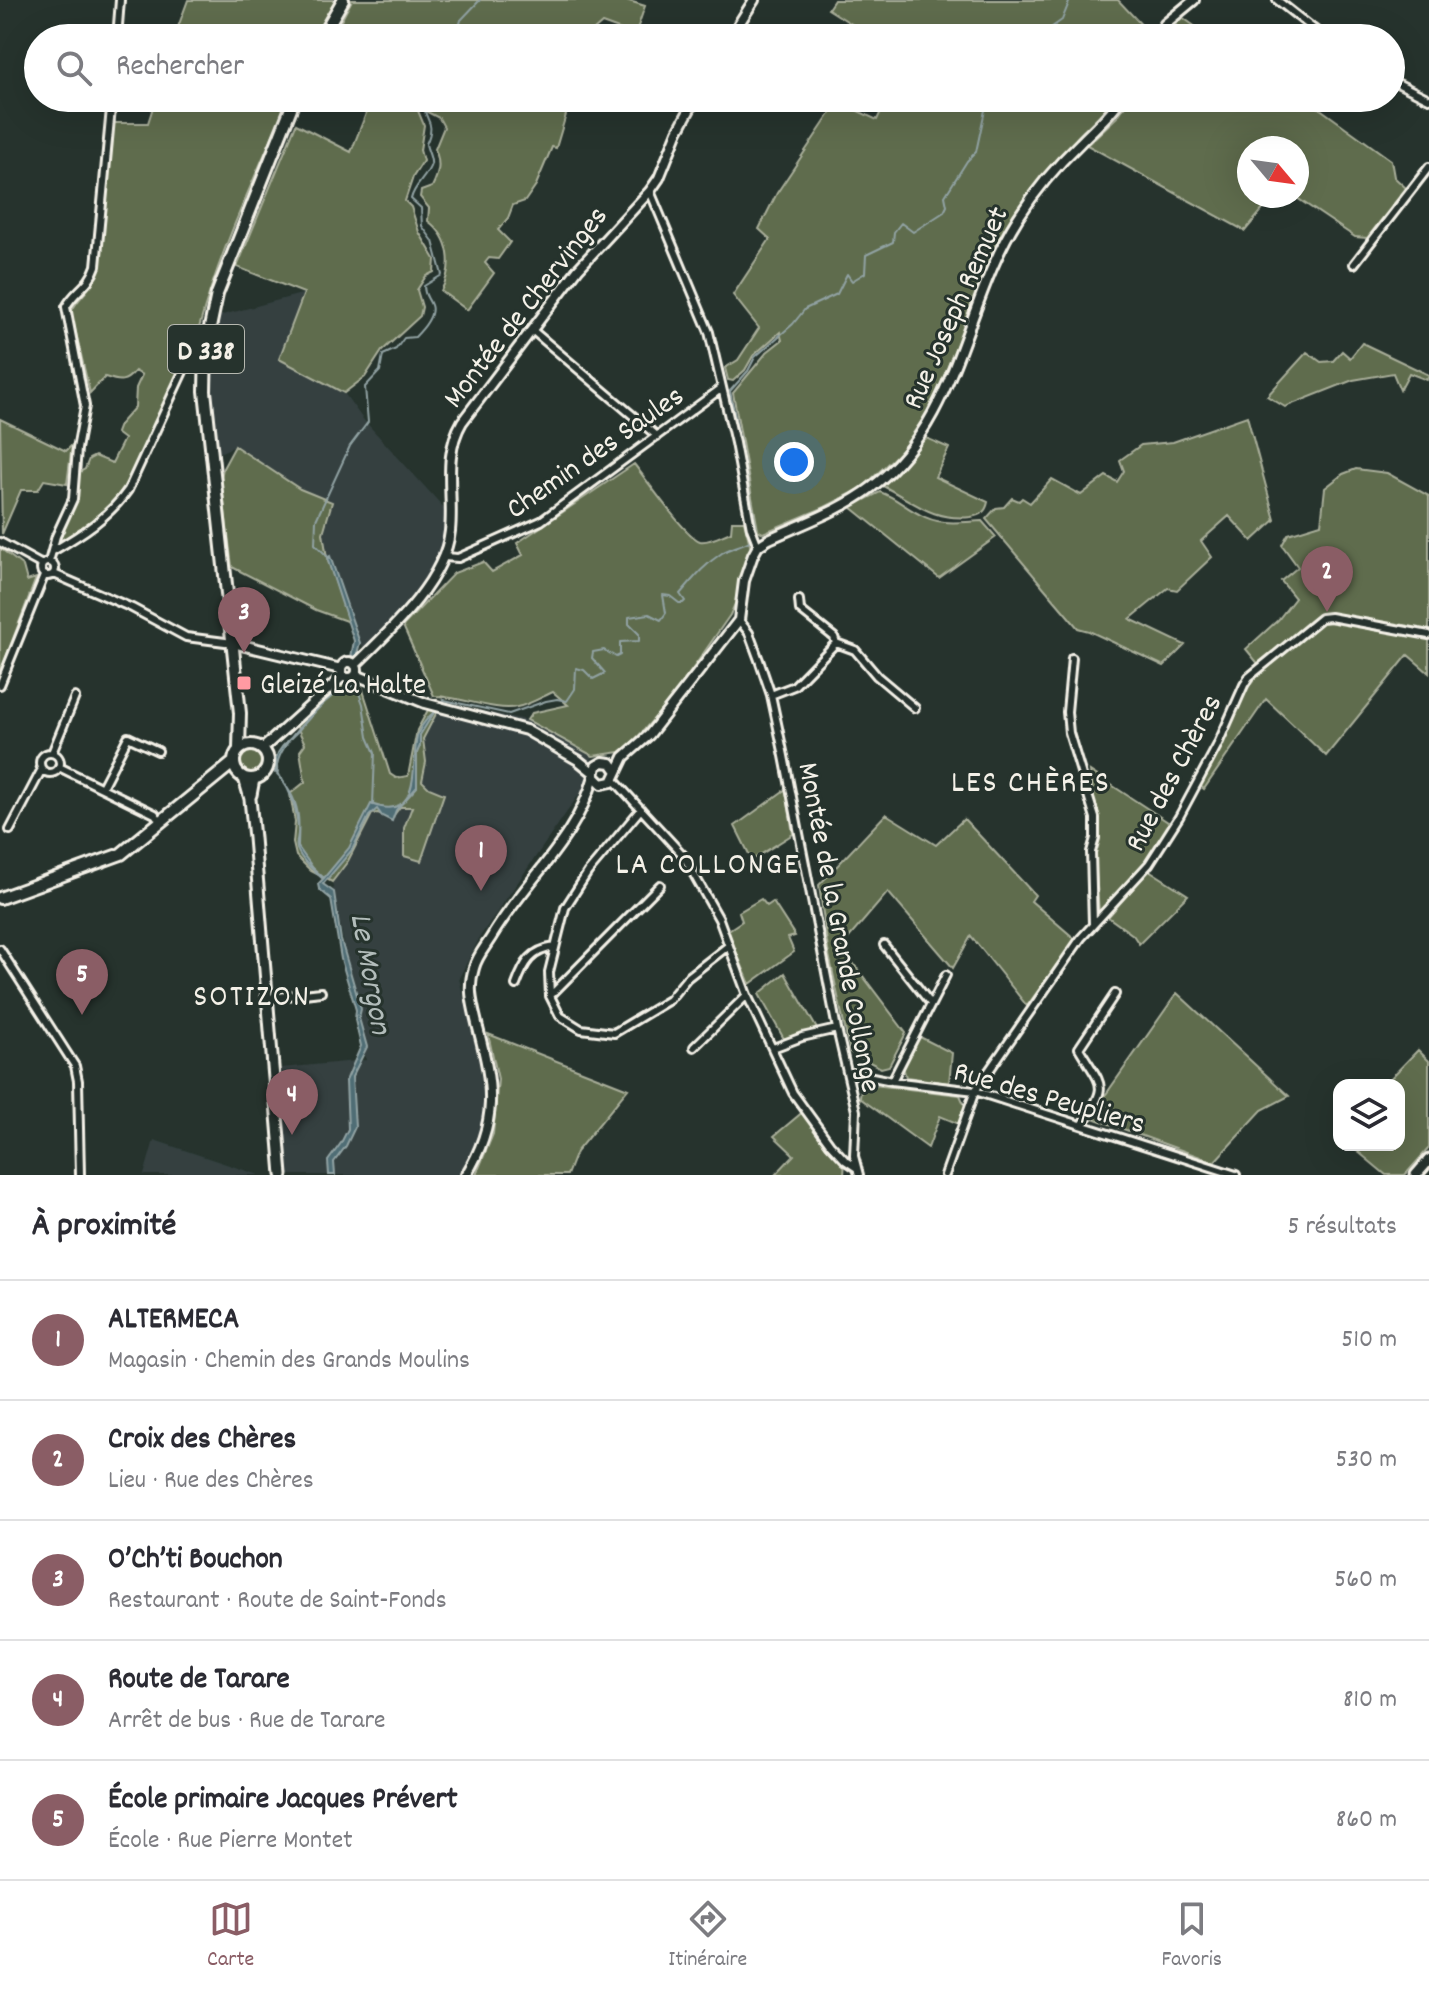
<!DOCTYPE html>
<html lang="fr">
<head>
<meta charset="utf-8">
<style>
	:root { --surface:#fff; --page:#f7f7f7; --text:#2b2b33; --muted:#7c7c81; --line:#e1e1e2; --accent:#8a5d65 }
	body { margin:0; font-family:Dekko,sans-serif; background:var(--page); color:var(--text) }
	.controls { position:absolute; right:24px; bottom:24px; display:grid; overflow:hidden; border-radius:16px; box-shadow:0 8px 32px #0002 }
	.controls button { width:72px; height:72px; display:grid; place-items:center; padding:0; border:0; border-bottom:2px solid var(--line); background:var(--surface); color:var(--text); font:40px sans-serif }
	.compass { position:absolute; left:1237px; top:136px; width:72px; height:72px; border-radius:50%; background:var(--surface); box-shadow:0 8px 32px #0002; rotate:119deg }
	.you { position:absolute; left:794px; top:462px; width:28px; height:28px; margin:-20px; border:6px solid #fff; border-radius:50%; background:#1a73e8; box-shadow:0 0 0 12px #1a73e833 }
	.badge { display:grid; place-items:center; width:52px; height:52px; border-radius:50%; background:var(--accent); color:#fff; font-size:26px; font-weight:700 }
	.pin { position:absolute; translate:-50% -66px; filter:drop-shadow(0 2px 4px #0008) }
	.pin::after { content:''; position:absolute; top:42px; width:28px; height:24px; background:inherit; clip-path:polygon(0 0,100% 0,50% 100%) }
	.list { margin:0; padding:0; list-style:none }
	h2 { display:flex; justify-content:space-between; align-items:center; height:104px; margin:0; padding:0 32px; font-size:34px }
	h2 small { font-size:26px; font-weight:400; color:var(--muted) }
	.list li { display:grid; grid-template-columns:52px 1fr auto; gap:24px; align-items:center; box-sizing:border-box; height:120px; padding:0 32px; border-top:2px solid var(--line) }
	.list b { display:block; font-size:30px; white-space:nowrap }
	.list p { margin:0; font-size:26px; white-space:nowrap; color:var(--muted) }
	.list em { font-size:26px; font-style:normal; color:var(--muted) }
	.icon { flex:none; width:44px; height:44px; fill:none; stroke:currentColor; stroke-width:2; stroke-linecap:round; stroke-linejoin:round }
	.map { position:relative; flex:none; width:1429px; height:1175px; overflow:hidden }
	.search { position:absolute; background:var(--surface); box-shadow:0 8px 32px #0002; left:24px; right:24px; top:24px; height:88px; display:flex; align-items:center; gap:20px; box-sizing:border-box; padding:0 28px; border-radius:44px; color:var(--muted); font-size:30px }
	.sheet { height:704px; background:var(--surface) }
	nav { display:flex; justify-content:space-around; align-items:center; box-sizing:border-box; height:112px; border-top:2px solid var(--line); background:var(--surface); font-size:22px; color:var(--muted) }
	nav a { display:grid; justify-items:center; gap:4px }
	nav .on { color:var(--accent) }
	.map>svg:first-child { display:block }
	.built { fill:#344040 }
	.green { fill:#5e6c4d; stroke:#a9ae9a; stroke-width:2 }
	.water { fill:#4f6d75; stroke:#91a2a3; stroke-width:2 }
	.lines { fill:none; stroke-linecap:round; stroke-linejoin:round }
	.stream { stroke:#91a2a3; stroke-width:2 }
	.minor-casing { stroke:#f4f1e8; stroke-width:12 }
	.tertiary-casing { stroke:#f4f1e8; stroke-width:14 }
	.secondary-casing { stroke:#f4f1e8; stroke-width:15 }
	.primary-casing { stroke:#f4f1e8; stroke-width:16 }
	.minor { stroke:#26332d; stroke-width:6 }
	.tertiary { stroke:#26332d; stroke-width:8 }
	.secondary { stroke:#26332d; stroke-width:9 }
	.primary { stroke:#26332d; stroke-width:10 }
	.poi-dot { fill:#ff9aa2; stroke:#26332d; stroke-width:3 }
	.labels { text-anchor:middle; stroke-width:6; stroke-linejoin:round; paint-order:stroke }
	.shield { fill:#26332d; stroke:#b6b8b0; stroke-width:2 }
	.shield-label { font-size:28px; font-weight:bold; fill:#f4f1e8 }
	.street-label { font-size:30px; fill:#f4f1e8; stroke:#26332d }
	.poi-label { font-size:30px; fill:#f4f1e8; stroke:#26332d; text-anchor:start }
	.neighbourhood-label { font-size:32px; letter-spacing:2px; fill:#f4f1e8; stroke:#26332d }
	.water-label { font-size:32px; font-style:italic; fill:#b2bcba; stroke:#26332d }
</style>
</head>
<body>
<div class="map">
<svg width="1429" height="1175" viewBox="0 0 1429 1175">
	<rect width="100%" height="100%" fill="#26332d"/>
	<filter id="ink" filterUnits="userSpaceOnUse"><feTurbulence type="fractalNoise" baseFrequency=".0125" numOctaves="2"/><feDisplacementMap in="SourceGraphic" scale="16" xChannelSelector="R" yChannelSelector="G"/><feConvolveMatrix kernelMatrix="1 2 1 2 8 2 1 2 1" color-interpolation-filters="sRGB"/></filter>
	<g filter="url(#ink)">
		<!-- built -->
		<path class="built" d="M305,293l-26,66 65,34 18,25 85,93 -1,22 -5,24 -14,25 -62,67 -5,-6 -30,-87 -3,2 -4,-25 9,-31 -32,-13 -65,-43 -23,10 -7,-65 6,-73z
			M441,703l86,17 66,36 -8,30 -104,149 -22,43 20,83 6,46 -3,22 -11,28 -13,18h-179l2,-107 85,-8 -34,-178 16,-21 24,-47 28,-7 12,-1 -8,22v28l17,5 23,-67 -16,-6 -6,-6 4,-20 -3,-23z
			M154,1140l105,35h-115z"/>
		<!-- green -->
		<path class="green" d="M188,0h149l-21,38h-142z
			M352,0h274l19,6 -10,29 -33,-12 -8,7 -3,8h-259z
			M834,0h284l33,35 -2,3h-275l-46,-29z
			M1182,17l29,21h-47z
			M156,98h133c-32,75 -69,151 -90,230l-71,152 -16,25 -11,11 -42,26 17,-43 2,-26 7,-4 4,-10 6,-3 17,7 12,-24 -8,-6 3,-8 16,-18 1,-19 6,-13 -7,-4c-10,12 -15,11 -30,6l-15,16 -19,-81c9,-18 20,-20 28,-43l14,-146h35z
			M372,98h199l-15,50 -4,-1 -16,38 -11,16 -12,4 -5,13 -10,12 12,12 -12,17 -9,-1 -4,5 9,10 -27,37 -26,-19c13,-25 10,-53 -13,-70l1,-13 -9,-11 1,-6 11,-4c7,-14 9,-23 3,-38l9,-22 -5,-9 -23,-12 8,19 -4,25 3,11 -10,16 -8,24 6,6 8,25 16,27 -1,13 -8,4 -9,14 5,17 -2,9 -38,35 -17,26 -21,16 -65,-34 25,-66 -67,-26 59,-143 55,28z
			M879,98h236c-39,47 -87,85 -116,140l-66,166 -32,47 -39,37 -37,19 -62,26 -5,-3 -25,-137 34,-41 15,-12 -2,-8 -27,24 -8,14 -12,11 -5,-1 -3,-12 13,-8 21,-32 -26,-33 37,-56 -11,-10 18,-36 57,-85 5,-6 38,18 7,-15z
			M1130,98h175l86,62 3,17 12,11 -39,50 -12,-1 -61,-41h3v-48h-48v48h25l-29,35 -158,-86 31,-29z
			M1362,343l67,32 -2,5 -18,-7 -9,17 -7,-17 -40,7 -68,27 -18,-11 40,-44 14,10 12,-1 9,-10 8,7z
			M1247,416l28,104 -23,21 -23,-25 -28,25 11,16 -35,33 -9,-2 -38,31 55,26 -21,21 -75,-35 -11,-3 -92,-109 10,-11 8,-1 8,-9 7,3 3,-3 8,5 22,-24 29,16 25,-19 11,6 7,-11 -4,-11 21,-15 32,-3z
			M0,419l66,32 6,-6 -5,39 -23,-4 -6,10h-17l-19,44z
			M926,438l23,10 -14,29 53,25c-2,10 -7,13 -17,15 -39,4 -55,-14 -88,-31z
			M235,446l65,43 32,13 -9,31 4,25 22,64 -33,-12 -84,-43 -11,-89 2,-10z
			M634,464c13,16 50,71 66,77 9,2 22,-6 31,-9l1,-11h12l7,28 -11,44 -10,22 -57,82 -38,43 -15,12 -27,4 -66,-36 5,-7 36,-8 -15,-13c-11,5 -24,13 -36,15 -21,5 -59,-11 -83,-11l-31,-70 51,-53 29,-11 9,10 31,-17 -6,-12z
			M1356,469l31,4 42,23v136l-100,-19 -8,1 -61,52 -14,-17 32,-29 17,-22 -14,-17 17,-14 -16,-22 6,-11 33,-10 4,-36 18,-14z
			M880,492c15,5 25,15 39,22 20,12 41,8 63,7l14,16 -57,41 -88,-71z
			M0,548l23,18 4,15 9,-3 -36,95z
			M1333,622l96,17v34l-21,-18 -82,101 -60,-57 -62,90 -4,-3 45,-99 6,-3 6,-8 60,-53z
			M350,683l12,4 28,87 6,4 12,-2 9,-46 11,-20 9,2 -14,27 3,23 -4,19 7,7 15,6 -23,67 -17,-5v-28l8,-21h-12l-9,12 -13,-6 -6,1 -24,47 -16,21 -21,-11 -15,-15 -3,-13 2,-21 -5,-28 15,-12 -5,-31 5,-7 -9,-19 43,-38z
			M239 762a12 12 0 1 1 24 0a12 12 0 1 1-24 0Z
			M1090,771l81,53 -24,37 -48,52 -4,-54 4,-25z
			M786,789l7,45 -41,26 -17,-34z
			M886,814l50,31 28,-26 71,76 -4,6 44,38 -48,67 -56,-70 -18,32 -65,-76 -47,55 65,86 -17,33 -8,2 -31,-16 -22,-102 -9,-65z
			M1149,870l39,25 -49,49 -6,-9 -25,-18z
			M761,899l6,7 6,-4 22,34 -7,2 6,14 -44,32 -23,-53 15,-10 -3,-9z
			M785,973l32,56 -33,10 -25,-45z
			M1177,993l112,103 -27,14 -48,52 -124,-45z
			M488,1034l140,55 -52,63 -9,23h-91l17,-41 5,-55z
			M918,1036l34,17 -3,30 -43,-6 -3,-10z
			M1418,1050l11,11v87l-24,27h-19l-36,-30h49v-60h-15z
			M865,1084l95,11 5,11 -6,18 -19,-8 -12,32 -68,-50 1,-10z
			M804,1111l41,49 -1,15h-69l19,-20 -20,-19z"/>
		<!-- water -->
		<path class="water" d="M330,556l30,87 -4,14h-5l3,-16 -27,-83z
			M353,682l5,2c-8,4 -17,6 -23,10 -16,10 -65,59 -57,78 3,8 11,17 15,26 8,17 5,33 5,49l15,21 11,10 25,-30 22,-44c51,19 40,-39 46,-68 2,-9 13,-21 18,-25l-15,24v11l-3,7v34l-21,23 -4,11 -10,-5 -5,-7 -8,7 -17,34 -29,34 11,8 7,48 20,69 -2,9 8,29 -15,30 3,50 -9,19 -12,16 1,13h-6l-1,-14 13,-18 7,-14 -2,-48 15,-35 -6,-26 1,-10 -15,-51 -10,-60 -12,-10 -1,-5 5,-5c-9,-8 -22,-19 -26,-30 -2,-7 2,-13 1,-20 -1,-20 -9,-46 -24,-58h2c0,-1 0,-12 0,-13 3,-11 13,-18 20,-25 18,-20 31,-38 57,-48z"/>
		<g class="lines">
			<!-- stream -->
			<path class="stream" d="M456,38l5,-18 19,-20
				M1042,38l3,-6 17,-12 8,-20
				M757,531l-27,-140 18,-20 7,-14 38,-33 12,-15 32,-15 10,-20 5,7 13,-8 1,-18 27,-13 1,-10 7,-9 12,9 31,-20 3,-6 -2,-10 22,-35 9,-9 9,-42 7,-12
				M329,558l-14,-14 1,-24 34,-74 18,-24 -3,-35 15,-16 3,-16 13,-6 8,-11 11,-1c7,-7 20,-21 16,-32 -3,-8 -7,-9 -7,-19l18,-11 -9,-34 -11,-15 -1,-18 -10,-9c3,-14 17,-23 20,-35 1,-6 -4,-14 -5,-20 14,-28 -11,-25 4,-46
				M355,682l8,22 5,33 7,16 -2,52
				M438,703l6,-3 65,14 37,-13 11,-2 10,2 8,-12 1,-21 8,2 9,9 12,-6 -13,-15 1,-6 11,-2 12,7 4,-2v-13l19,-1v-7l-10,-10v-7l20,-3 12,6 5,-7 -3,-18 7,1 9,7h4l2,-2 -5,-7c13,-15 25,-30 42,-41 9,-6 20,-7 29,-13"/>
			<defs>
				<path id="minor" d="M1277,0l48,38
					M117,38l3,-38
					M1391,80l38,19
					M650,191l59,141 26,111 16,85 7,18
					M1354,264l75,-97
					M532,330l125,106
					M0,542l42,23
					M53,551c29,-17 56,-34 75,-61l65,-140 8,-6 6,1
					M444,557l14,1 83,-37 181,-133
					M41 569a7 7 0 1 1 14 0a7 7 0 1 1-14 0Z
					M49,562l7,-26 17,-37 4,-50 8,-43 -19,-99c9,-17 23,-20 30,-41l16,-168
					M54,574l78,34 54,29 47,6
					M799,600l1,10 34,27 2,6
					M739,620l10,13 10,27 12,35 13,61 53,273 19,82 -2,45 5,19
					M1072,658l-5,54 2,21 26,85v20l-4,14 2,72
					M0,685l44,-109
					M771,695l23,-9 42,-43 19,7 22,26 38,32
					M52,753l23,-56
					M40 763a10 10 0 1 1 20 0a10 10 0 1 1-20 0Z
					M59,767l96,47 6,8
					M614,780l69,75 36,64 28,76 46,98 37,51 15,16 12,8
					M102,787l26,-50 30,14
					M641,809l-53,63 -23,36 -16,64 1,24 10,20 21,13 33,4 55,-33 18,-22 41,-32
					M10,830l32,-61
					M884,945l47,59
					M0,949l75,117 3,15 2,94
					M516,985c8,-22 15,-35 39,-38
					M550,996l110,-111
					M269,998l52,-6
					M694,1047l53,-52
					M773,1048l29,-11 35,-8
					M848,1072l44,9 83,10 261,84
					M892,1081l54,-106
					M1083,1124c25,-42 21,-34 -4,-76l36,-54
					M945,1175l30,-84 106,-153 68,-74 30,-47 38,-71 27,-61 5,-8 72,-59 9,-1 99,18"/>
				<path id="tertiary" d="M730,38l24,-38
					M1156,38l9,-14 29,-24
					M233,643l108,26
					M341 670a8 8 0 1 1 16 0a8 8 0 1 1-16 0Z
					M355,665c35,-34 90,-84 95,-134 4,-38 -8,-75 12,-109l116,-153 72,-78 9,-13 19,-47 18,-33
					M356,675l69,28 101,27 52,30 16,13
					M262,749l81,-73
					M616,770l-5,-7 -8,-1 -7,4 -2,10 8,8 10,-2 12,-25 25,-22 90,-115 5,-39 9,-26 5,-9 11,-7c35,-16 73,-29 103,-52 87,-67 91,-182 146,-269 17,-27 39,-53 62,-75 14,-15 30,-27 41,-45
					M466,1175c33,-54 27,-89 12,-147 -5,-22 -11,-39 -4,-60 3,-12 12,-22 18,-32 33,-55 85,-97 102,-160"/>
				<path id="secondary" d="M244,778l6,21 4,39 28,337
					M251,795l3,-16
					M1416,1175l13,-15"/>
				<path id="primary" d="M321,38l22,-38
					M234 762a17 17 0 1 1 34 0a17 17 0 1 1-34 0Z
					M239,749l1,-36 -35,-322 1,-44 11,-53 78,-196
					M0,898l121,-44 113,-92"/>
			</defs>
			<!-- minor casing -->
			<use href="#minor" class="minor-casing"/>
			<!-- tertiary casing -->
			<use href="#tertiary" class="tertiary-casing"/>
			<!-- secondary casing -->
			<use href="#secondary" class="secondary-casing"/>
			<!-- primary casing -->
			<use href="#primary" class="primary-casing"/>
			<!-- minor -->
			<use href="#minor" class="minor"/>
			<!-- tertiary -->
			<use href="#tertiary" class="tertiary"/>
			<!-- secondary -->
			<use href="#secondary" class="secondary"/>
			<!-- primary -->
			<use href="#primary" class="primary"/>
		</g>
	</g>
	<!-- markers -->
	<rect class="poi-dot" x="236" y="675" width="16" height="16" rx="4"/>
	<g class="labels">
		<!-- shield labels -->
		<rect class="shield" x="168" y="325" width="76" height="48" rx="6"/>
		<g class="shield-label">
			<text x="206" y="359">D 338</text>
		</g>
		<!-- street labels -->
		<g class="street-label">
			<text transform="translate(524 306) rotate(-52)" y="10">Montée de Chervinges</text>
			<text transform="translate(954 307) rotate(-66)" y="10">Rue Joseph Remuet</text>
			<text transform="translate(594 451) rotate(-35)" y="10">Chemin des Saules</text>
			<text transform="translate(1172 772) rotate(-62)" y="10">Rue des Chères</text>
			<text transform="translate(841 927) rotate(79)" y="10">Montée de la Grande Collonge</text>
			<text transform="translate(1050 1096) rotate(16)" y="10">Rue des Peupliers</text>
		</g>
		<!-- poi labels -->
		<g class="poi-label">
			<text x="260" y="693">Gleizé La Halte</text>
		</g>
		<!-- neighbourhood labels -->
		<g class="neighbourhood-label">
			<text x="1031" y="791">LES CHÈRES</text>
			<text x="708" y="873">LA COLLONGE</text>
			<text x="252" y="1005">SOTIZON</text>
		</g>
		<!-- water labels -->
		<g class="water-label">
			<text transform="translate(373 973) rotate(80)" y="11">Le Morgon</text>
		</g>
	</g>
</svg>
<div class="controls">
<button><svg class="icon" aria-label="layers" viewBox="0 0 24 24"><path d="M12 4l9 5-9 5-9-5zM3 14l9 5 9-5"/></svg></button>
</div>
<svg class="compass" viewBox="-18 -18 36 36"><path d="M0-13l5 13h-10z" fill="#e53935"/><path d="M0 13l5-13h-10z" fill="#7c7c81"/></svg>
<div class="you"></div>
<div class="pin badge" style="left:481px;top:891px">1</div>
<div class="pin badge" style="left:1327px;top:612px">2</div>
<div class="pin badge" style="left:244px;top:653px">3</div>
<div class="pin badge" style="left:292px;top:1135px">4</div>
<div class="pin badge" style="left:82px;top:1015px">5</div>
<div class="search"><svg class="icon" aria-label="search" viewBox="0 0 24 24"><circle cx="10" cy="10" r="6"/><path d="M15 15l6 6"/></svg>Rechercher</div>
</div>
<section class="sheet">
<h2>À proximité<small>5 résultats</small></h2>
<ul class="list">
<li><span class="badge">1</span><div><b>ALTERMECA</b><p>Magasin · Chemin des Grands Moulins</p></div><em>510 m</em></li>
<li><span class="badge">2</span><div><b>Croix des Chères</b><p>Lieu · Rue des Chères</p></div><em>530 m</em></li>
<li><span class="badge">3</span><div><b>O’Ch’ti Bouchon</b><p>Restaurant · Route de Saint-Fonds</p></div><em>560 m</em></li>
<li><span class="badge">4</span><div><b>Route de Tarare</b><p>Arrêt de bus · Rue de Tarare</p></div><em>810 m</em></li>
<li><span class="badge">5</span><div><b>École primaire Jacques Prévert</b><p>École · Rue Pierre Montet</p></div><em>860 m</em></li>
</ul>
</section>
<nav>
<a class="on"><svg class="icon" aria-label="map" viewBox="0 0 24 24"><path d="M3 6l6-2 6 2 6-2v14l-6 2-6-2-6 2zM9 4v14M15 6v14"/></svg>Carte</a>
<a><svg class="icon" aria-label="directions" viewBox="0 0 24 24"><path d="M12 3l9 9-9 9-9-9zM9 14v-3h6M13 9l2 2-2 2"/></svg>Itinéraire</a>
<a><svg class="icon" aria-label="saved" viewBox="0 0 24 24"><path d="M7 4h10v16l-5-4-5 4z"/></svg>Favoris</a>
</nav>
</body>
</html>
